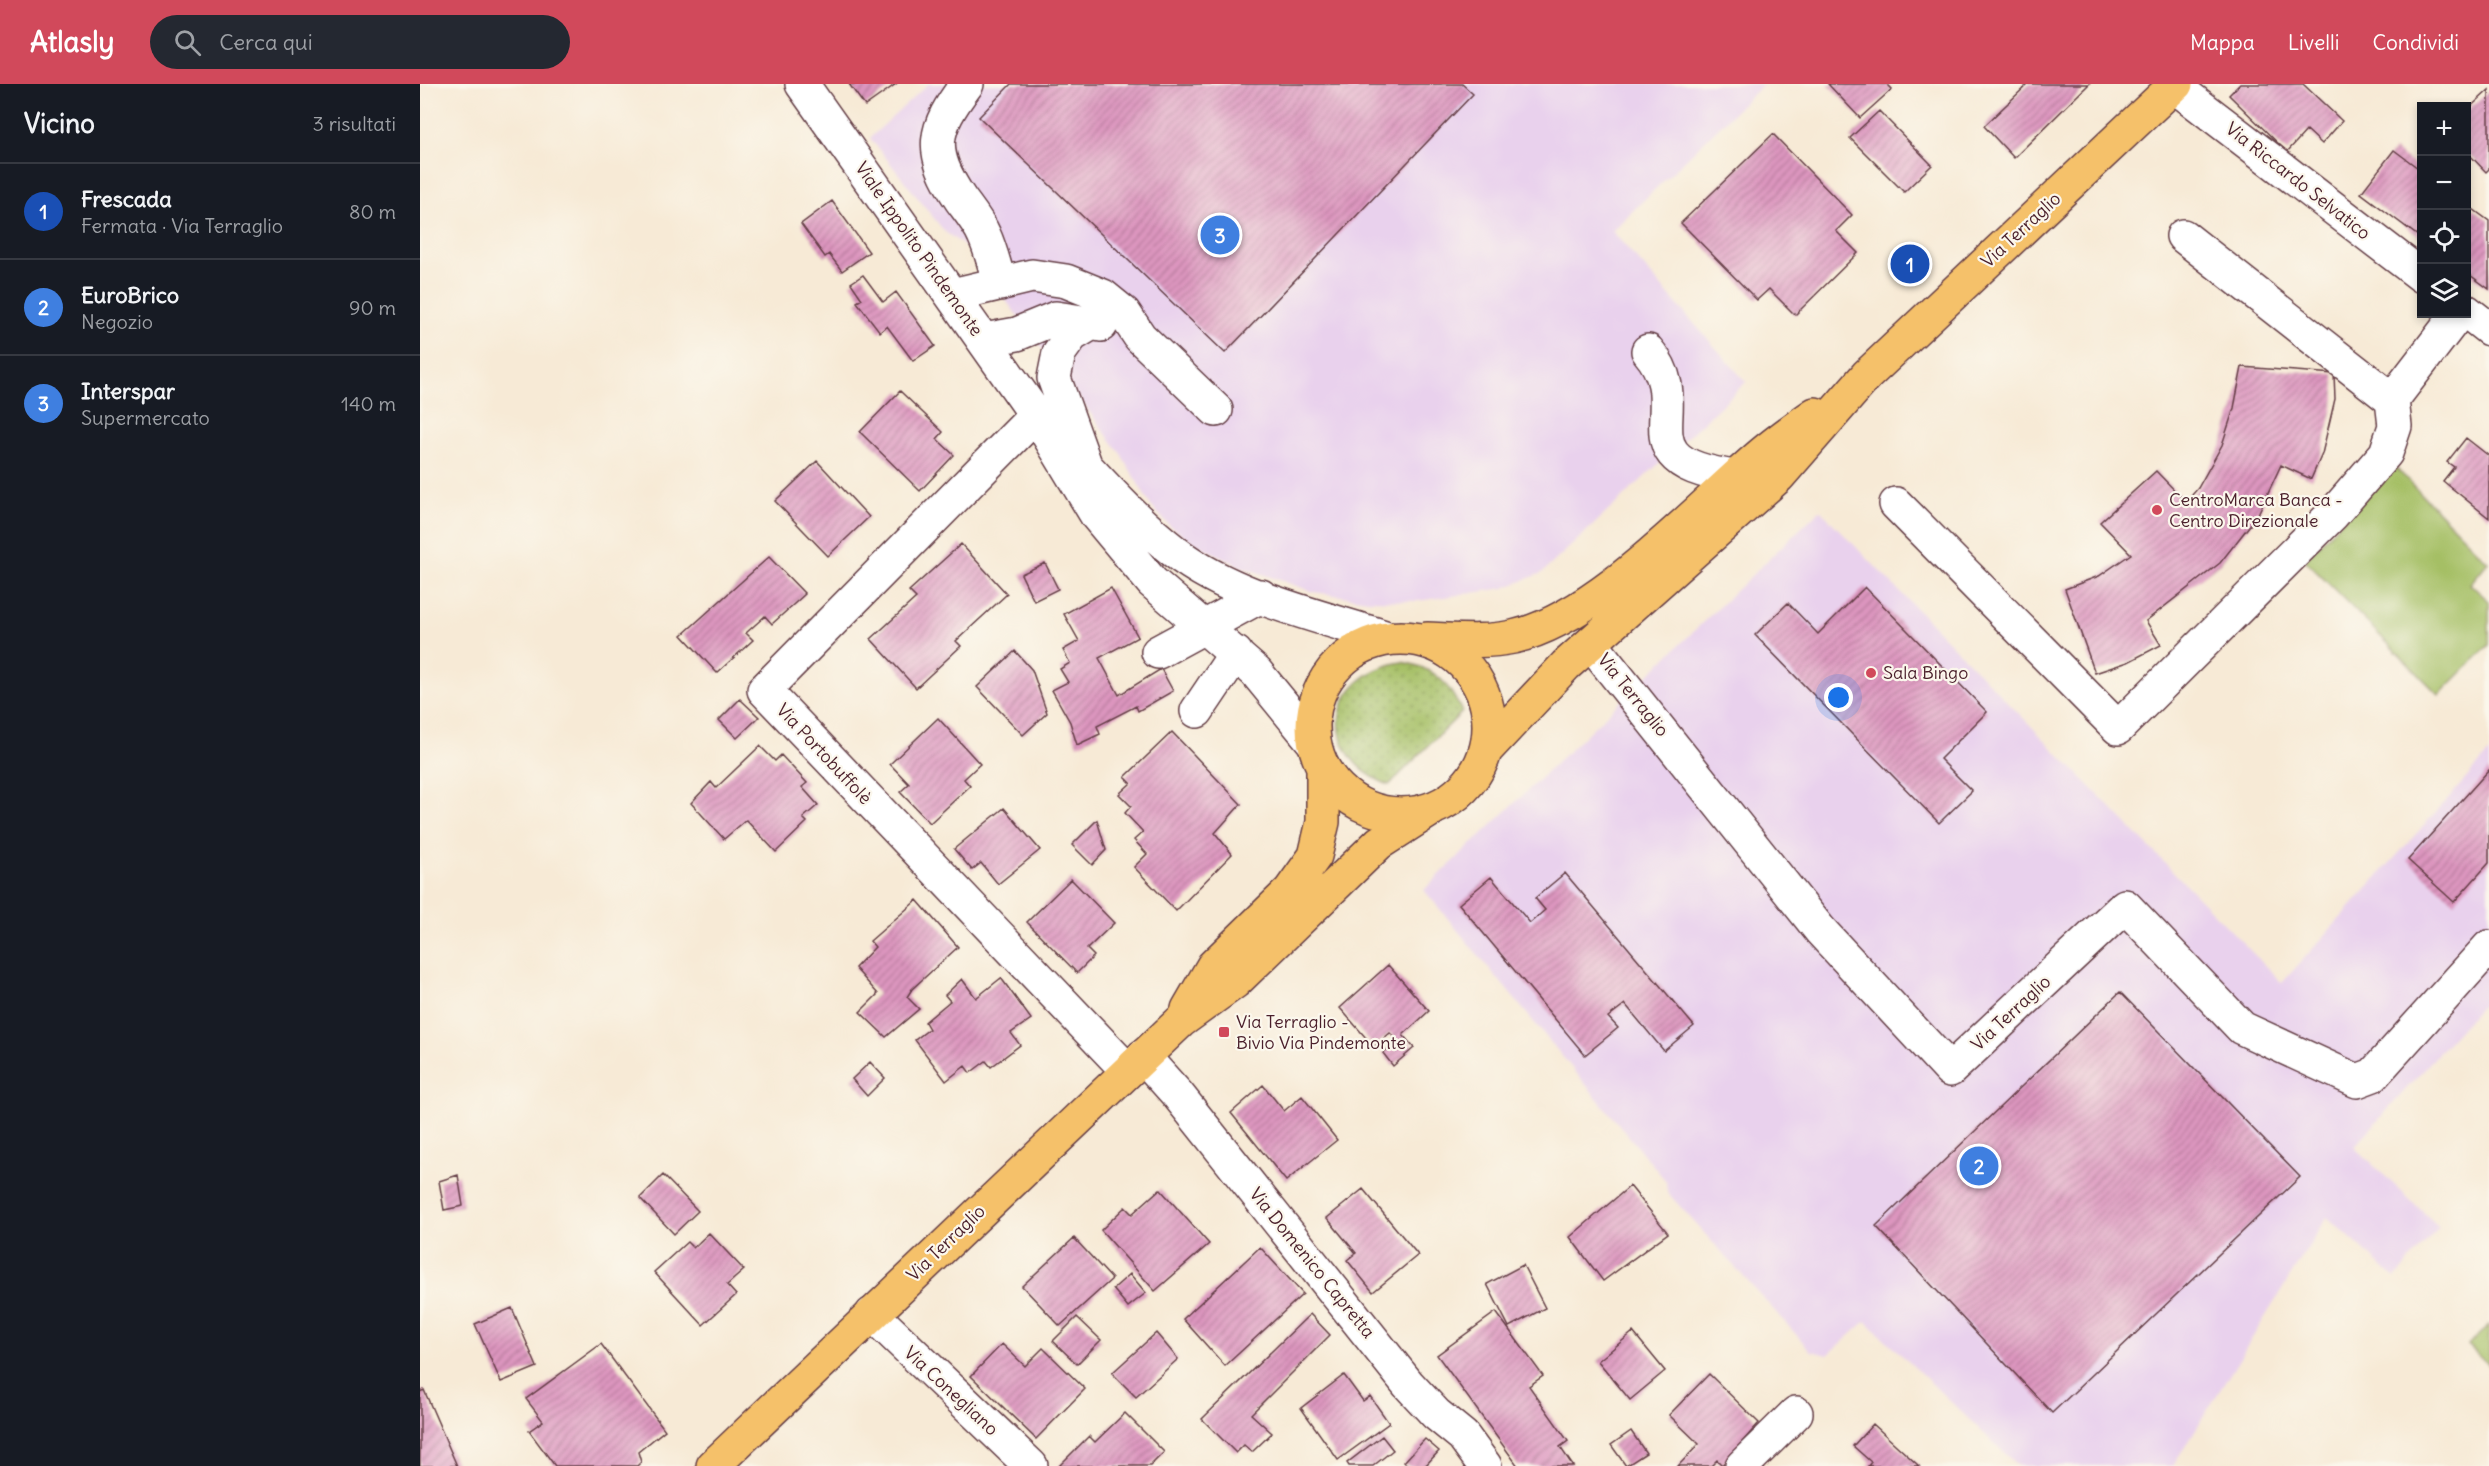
<!DOCTYPE html>
<html lang="it">
<head>
<meta charset="utf-8">
<style>
	:root { --surface:#171b24; --page:#242831; --text:#f1f3f6; --muted:#9ea1a6; --line:#363941; --accent:#d1495b }
	body { margin:0; font-family:Delius,sans-serif; background:var(--page); color:var(--text) }
	.controls { position:absolute; right:18px; top:18px; display:grid; overflow:hidden; border-radius:0px; box-shadow:0 3px 9px #0003 }
	.controls button { width:54px; height:54px; display:grid; place-items:center; padding:0; border:0; border-bottom:2px solid var(--line); background:var(--surface); color:var(--text); font:30px sans-serif }
	.you { position:absolute; left:1419px; top:614px; width:21px; height:21px; margin:-15px; border:4px solid #fff; border-radius:50%; background:#1a73e8; box-shadow:0 0 0 9px #1a73e833 }
	.badge { display:grid; place-items:center; width:39px; height:39px; border-radius:50%; background:var(--accent); color:#fff; font-size:20px; font-weight:700 }
	.pin { position:absolute; translate:-50% -50%; border:3px solid #fff; box-shadow:0 2px 6px #0006 }
	.list { margin:0; padding:0; list-style:none }
	h2 { display:flex; justify-content:space-between; align-items:center; height:78px; margin:0; padding:0 24px; font-size:26px }
	h2 small { font-size:20px; font-weight:400; color:var(--muted) }
	.list li { display:grid; grid-template-columns:39px 1fr auto; gap:18px; align-items:center; box-sizing:border-box; height:96px; padding:0 24px; border-top:2px solid var(--line) }
	.list b { display:block; font-size:22px; white-space:nowrap }
	.list p { margin:0; font-size:20px; white-space:nowrap; color:var(--muted) }
	.list em { font-size:20px; font-style:normal; color:var(--muted) }
	.icon { flex:none; width:33px; height:33px; fill:none; stroke:currentColor; stroke-width:2; stroke-linecap:round; stroke-linejoin:round }
	.map { position:relative; flex:none; width:2069px; height:1382px; overflow:hidden }
	header { display:flex; align-items:center; gap:36px; box-sizing:border-box; height:84px; padding:0 30px; background:var(--accent); color:#fff }
	header strong { font-size:28px }
	nav { display:flex; gap:33px; margin-inline-start:auto; font-size:21px }
	.search { width:420px; height:54px; background:var(--page); display:flex; align-items:center; gap:15px; box-sizing:border-box; padding:0 21px; border-radius:33px; color:var(--muted); font-size:22px }
	main { display:flex }
	aside { flex:1; background:var(--surface) }
	.map>svg:first-child { display:block }
	.built { fill:#e9d1ed }
	.grass { fill:url(#grass-dots); stroke:#786f48; stroke-width:1.5 }
	.park { fill:#a5bf65; stroke:#786f48; stroke-width:1.5 }
	.building { fill:url(#building-hatch) }
	.lines { fill:none; stroke-linecap:round; stroke-linejoin:round }
	.minor-casing { stroke:#643d45; stroke-width:36 }
	.major-casing { stroke:#643d45; stroke-width:36 }
	.minor { stroke:#fff; stroke-width:33 }
	.major { stroke:#f5c16b; stroke-width:33 }
	.poi-dot { fill:#d1495b; stroke:#fbf7ec; stroke-width:2 }
	.labels { text-anchor:middle; stroke-width:4.5; stroke-linejoin:round; paint-order:stroke }
	.street-label { font-size:18px; fill:#4a1f2b; stroke:#fbf7ec }
	.poi-label { font-size:18px; fill:#4a1f2b; stroke:#fbf7ec; text-anchor:start }
</style>
</head>
<body>
<header>
<strong>Atlasly</strong>
<div class="search"><svg class="icon" aria-label="search" viewBox="0 0 24 24"><circle cx="10" cy="10" r="6"/><path d="M15 15l6 6"/></svg>Cerca qui</div>
<nav><a>Mappa</a><a>Livelli</a><a>Condividi</a></nav>
</header>
<main>
<aside>
<h2>Vicino<small>3 risultati</small></h2>
<ul class="list">
<li><span class="badge" style="background:#1a4fb4">1</span><div><b>Frescada</b><p>Fermata · Via Terraglio</p></div><em>80 m</em></li>
<li><span class="badge" style="background:#3f7fe0">2</span><div><b>EuroBrico</b><p>Negozio</p></div><em>90 m</em></li>
<li><span class="badge" style="background:#3f7fe0">3</span><div><b>Interspar</b><p>Supermercato</p></div><em>140 m</em></li>
</ul>
</aside>
<div class="map">
<svg width="2069" height="1382" viewBox="0 0 2069 1382">
	<defs>
		<pattern id="grass-dots" width="8" height="8" patternUnits="userSpaceOnUse" patternTransform="scale(1.5)"><rect width="8" height="8" fill="#a5bf65"/><path d="M2 2h.1M6 6h.1" fill="none" stroke="#889b53" stroke-width="1.8" stroke-linecap="round"/></pattern>
		<pattern id="building-hatch" width="6" height="6" patternUnits="userSpaceOnUse" patternTransform="scale(1.5)"><rect width="6" height="6" fill="#dd96bf"/><path d="M-1 1l2-2M0 6l6-6M5 7l2-2" fill="none" stroke="#b57a9b"/></pattern>
	</defs>
	<rect width="100%" height="100%" fill="#fbf7ec"/>
	<filter id="ink" filterUnits="userSpaceOnUse"><feTurbulence type="fractalNoise" baseFrequency=".0167" numOctaves="2"/><feDisplacementMap in="SourceGraphic" scale="12" xChannelSelector="R" yChannelSelector="G"/><feConvolveMatrix kernelMatrix="1 2 1 2 8 2 1 2 1" color-interpolation-filters="sRGB"/></filter>
	<filter id="wash" filterUnits="userSpaceOnUse"><feTurbulence type="fractalNoise" baseFrequency=".008" numOctaves="4" result="noise"/><feDisplacementMap in="SourceGraphic" scale="24" xChannelSelector="R" yChannelSelector="G"/><feGaussianBlur stdDeviation="1.35" result="paint"/><feColorMatrix in="noise" values="0 0 0 0 0 0 0 0 0 0 0 0 0 0 0 0 0 1.4 0 .05"/><feComposite in="paint" operator="in"/></filter>
	<g filter="url(#wash)">
		<rect width="100%" height="100%" fill="#f7ead6"/>
		<!-- built -->
		<path class="built" d="M508,0h835l-151,147 134,151 -204,191 -38,15 -86,13 -50,-1 -54,-8 -72,-25 -48,-24 -24,-17 -19,-20 -30,-52 -155,-207 -21,-15 -75,-94z
			M1400,426l462,473 207,-230v244l-135,150 85,80 -44,51 -68,-61 -154,249h-155l-152,-145 -38,34 -17,-4 -144,-159 -1,-11 -242,-291z"/>
		<!-- grass -->
		<path class="grass" d="M982,578c34,6 46,20 60,50l-73,73c-72,-28 -64,-110 13,-123z"/>
		<!-- park -->
		<path class="park" d="M1974,382l94,96 -18,22 19,17v44l-50,50 -134,-135z
			M2069,1241v40l-21,-20z"/>
		<g id="blocks">
			<!-- building -->
			<path class="building" d="M429,0h47l-31,22z
				M591,0h451l11,10 -248,259 -246,-236z
				M1408,0h59l5,5 -32,29z
				M1608,0h61l-75,74 -30,-32z
				M1820,0h63l39,37 -20,23 -15,-14 -20,22 -58,-57z
				M2069,6v79l-3,3 -20,-21v-40z
				M1459,27l53,54 -28,27 -54,-54z
				M1353,50l79,81 -16,16 22,22 -63,62 -26,-26 -12,11 -76,-77z
				M1974,66l28,21v68l-61,-46z
				M412,117l37,51 -27,19 -13,-17 -4,3 -24,-33z
				M2046,120l23,17v68l-23,-17z
				M443,191l20,27 13,-10 39,54 -22,15 -26,-35 -7,6 -23,-30 5,-3 -11,-16z
				M1822,283l92,7 1,25 -13,55 -11,25 -30,-14 -24,51 -37,47 -74,58 15,24 -33,17 -33,11 -30,-84 34,-13 32,-22 -31,-32 56,-51 30,31 12,-14 24,-43 12,-37z
				M480,307l43,41 -6,7 17,16 -34,36 -60,-59z
				M2046,354l23,18v62l-46,-37 11,-14 -7,-5z
				M397,377l52,56 -41,39 -53,-55z
				M541,460l46,50 -51,47 5,5 -45,42 -45,-49 45,-41 -7,-7z
				M349,473l36,37 -33,30 -7,-8 -19,17 7,7 -36,33 -35,-38z
				M625,479l13,26 -24,12 -13,-27z
				M1445,503l122,125 -47,47 32,32 -33,32 -184,-188 33,-32 30,31z
				M691,504l27,49 -39,21 20,37 42,-26 12,22 -35,20 -2,-5 -39,20 3,8 -23,11 -7,-23 -18,-32 16,-8 -8,-13 10,-6 -7,-13 16,-9 -15,-27z
				M595,567l17,19 15,43 -24,22 -46,-48z
				M320,615l19,18 -22,21 -18,-18z
				M518,634l42,46 -16,15 6,7 -40,37 -30,-31 9,-8 -19,-20z
				M752,648l69,72 -26,29 17,21 -56,57 -42,-44 13,-13 -13,-14 9,-8 -18,-19 6,-7 -12,-12 12,-11 -6,-6z
				M340,662l15,15 6,-6 26,28 -5,4 16,18 -15,13 4,4 -31,30 -30,-32 -22,19 -33,-36 20,-21 5,6z
				M2069,686v93l-35,39 -46,-42z
				M584,724l36,42 -42,34 -17,-21 -9,7 -18,-21z
				M677,736l9,30 -14,15 -20,-20z
				M1145,789l129,153 -30,25 -39,-47 -17,13 10,11 -33,27 -126,-151 32,-27 39,46 15,-13 -10,-12z
				M651,795l43,44 -27,26 7,7 -17,17 -50,-51z
				M497,816l41,47 -46,42 -5,8 12,12 -33,28 -26,-25 18,-18 -23,-26 20,-21 -5,-6z
				M968,881l41,46 -26,24 11,13 -21,18 -10,-13 14,-13 -7,-7 -16,14 -34,-39z
				M581,894l30,41 -20,14 9,12 -29,22 -5,-6 -16,12 -5,-7 -19,15 -31,-41 14,-11 -4,-7 25,-21 -5,-6 17,-16 14,19z
				M1700,908l180,185 -248,236 -176,-187z
				M450,978l15,16 -18,18 -15,-17z
				M843,1001l21,26 18,-15 35,44 -51,41 -55,-68z
				M38,1091l5,31 -19,4 -5,-29z
				M243,1091l35,36 -24,23 -34,-36z
				M1210,1102l38,47 -65,48 -33,-44z
				M740,1105l49,55 -54,47 -54,-61 24,-23 7,7z
				M943,1105l55,66 -45,37 -26,-32 9,-7 -29,-35z
				M289,1149l35,37 -17,15 9,10 -33,30 -49,-53 33,-30 6,6z
				M654,1154l38,41 -52,47 -38,-40z
				M840,1163l43,47 -78,72 -42,-47z
				M1103,1181l22,43 -36,19 -22,-43z
				M710,1190l16,19 -18,14 -15,-18z
				M92,1224l25,59 -36,15 -26,-58z
				M1076,1228l47,64 -14,10 39,55 -8,6 13,19h-55l-81,-111z
				M890,1230l20,21 -79,79 21,19 -20,19 -8,-7 -8,8 -34,-34z
				M657,1233l24,23 -24,24 -24,-23z
				M1213,1248l32,39 -35,29 -32,-39z
				M736,1249l22,26 -42,38 -24,-24z
				M181,1260l64,86 -27,22 3,10 -4,4h-82l-26,-35 14,-10 -17,-22z
				M582,1260l23,22 18,-18 42,41 -49,50 -65,-63z
				M1289,1290l50,49 -37,42 -5,-5 -6,6h-33l21,-22 -30,-29z
				M924,1291l19,26 7,-5 19,27 -51,37 -37,-52z
				M4,1306l33,76h-37v-74z
				M705,1329l39,39 -14,14h-91l30,-30 6,6z
				M1453,1340l46,42h-51l3,-4 -18,-16z
				M1211,1347l15,22 -20,13 -15,-21z
				M962,1352l11,14 -20,16h-24l-2,-3z
				M1005,1355l14,12 -14,15h-17l-4,-4z"/>
		</g>
	</g>
	<g filter="url(#ink)">
		<use href="#blocks" fill-opacity="0" stroke="#643d45" stroke-width="1.5"/>
		<g class="lines">
			<defs>
				<path id="minor" d="M382,0l234,331 61,101 55,66 104,90 58,71
					M547,0c-35,46 -39,67 -6,116 8,11 18,23 23,35 7,15 11,33 16,49
					M1754,2l248,190
					M1763,152l209,164
					M532,211l80,-19 34,5 37,15 21,17 16,24 76,73
					M2046,227l23,18
					M564,256l33,-6 39,-16 45,7
					M1228,267c50,57 -32,110 87,126
					M616,331l-272,275 364,381
					M659,375c30,32 61,66 96,93 58,45 144,64 213,86
					M666,383l-32,-89 5,-25 13,-18 20,-12
					M1476,420l222,224 215,-214 53,-61 9,-27 -3,-26 66,-86
					M1172,561l228,285 130,140 175,-164 117,122 115,53 16,-6 116,-128
					M738,568l103,-56
					M777,627l39,-58
					M723,972l35,39 230,289 28,30 27,22 22,30
					M452,1230l159,152
					M1322,1382l54,-53"/>
				<path id="major" d="M893 642a88 88 0 1 1 176 0a88 88 0 1 1-176 0Z
					M1007,555c29,1 58,4 86,-2 83,-18 180,-124 244,-179 18,-16 38,-30 58,-44
					M1066,666l80,-85 213,-189 88,-101 309,-291
					M768,925l25,-43 77,-75 25,-35 8,-34v-53
					M293,1382l468,-445 54,-39 144,-139 53,-34"/>
			</defs>
			<!-- minor casing -->
			<use href="#minor" class="minor-casing"/>
			<!-- major casing -->
			<use href="#major" class="major-casing"/>
			<!-- minor -->
			<use href="#minor" class="minor"/>
			<!-- major -->
			<use href="#major" class="major"/>
		</g>
	</g>
	<!-- markers -->
	<g class="poi-dot">
		<circle cx="1737" cy="426" r="6"/>
		<circle cx="1451" cy="589" r="6"/>
		<rect x="798" y="942" width="12" height="12" rx="3"/>
	</g>
	<g class="labels">
		<!-- street labels -->
		<g class="street-label">
			<text transform="translate(1878 97) rotate(38)" y="6">Via Riccardo Selvatico</text>
			<text transform="translate(1601 146) rotate(-43)" y="6">Via Terraglio</text>
			<text transform="translate(499 165) rotate(55)" y="6">Viale Ippolito Pindemonte</text>
			<text transform="translate(1213 611) rotate(51)" y="6">Via Terraglio</text>
			<text transform="translate(404 670) rotate(47)" y="6">Via Portobuffolè</text>
			<text transform="translate(1591 929) rotate(-43)" y="6">Via Terraglio</text>
			<text transform="translate(526 1159) rotate(-44)" y="6">Via Terraglio</text>
			<text transform="translate(892 1179) rotate(51)" y="6">Via Domenico Capretta</text>
			<text transform="translate(531 1307) rotate(43)" y="6">Via Conegliano</text>
		</g>
		<!-- poi labels -->
		<g class="poi-label">
			<text x="1749" y="422">CentroMarca Banca -<tspan x="1749" dy="21">Centro Direzionale</tspan></text>
			<text x="1463" y="595">Sala Bingo</text>
			<text x="816" y="944">Via Terraglio -<tspan x="816" dy="21">Bivio Via Pindemonte</tspan></text>
		</g>
	</g>
</svg>
<div class="controls">
<button>+</button>
<button>−</button>
<button><svg class="icon" aria-label="locate" viewBox="0 0 24 24"><circle cx="12" cy="12" r="6"/><path d="M12 2v4M12 18v4M2 12h4M18 12h4"/></svg></button>
<button><svg class="icon" aria-label="layers" viewBox="0 0 24 24"><path d="M12 4l9 5-9 5-9-5zM3 14l9 5 9-5"/></svg></button>
</div>
<div class="you"></div>
<div class="pin badge" style="left:1490px;top:180px;background:#1a4fb4">1</div>
<div class="pin badge" style="left:1559px;top:1082px;background:#3f7fe0">2</div>
<div class="pin badge" style="left:800px;top:151px;background:#3f7fe0">3</div>
</div>
</main>
</body>
</html>
